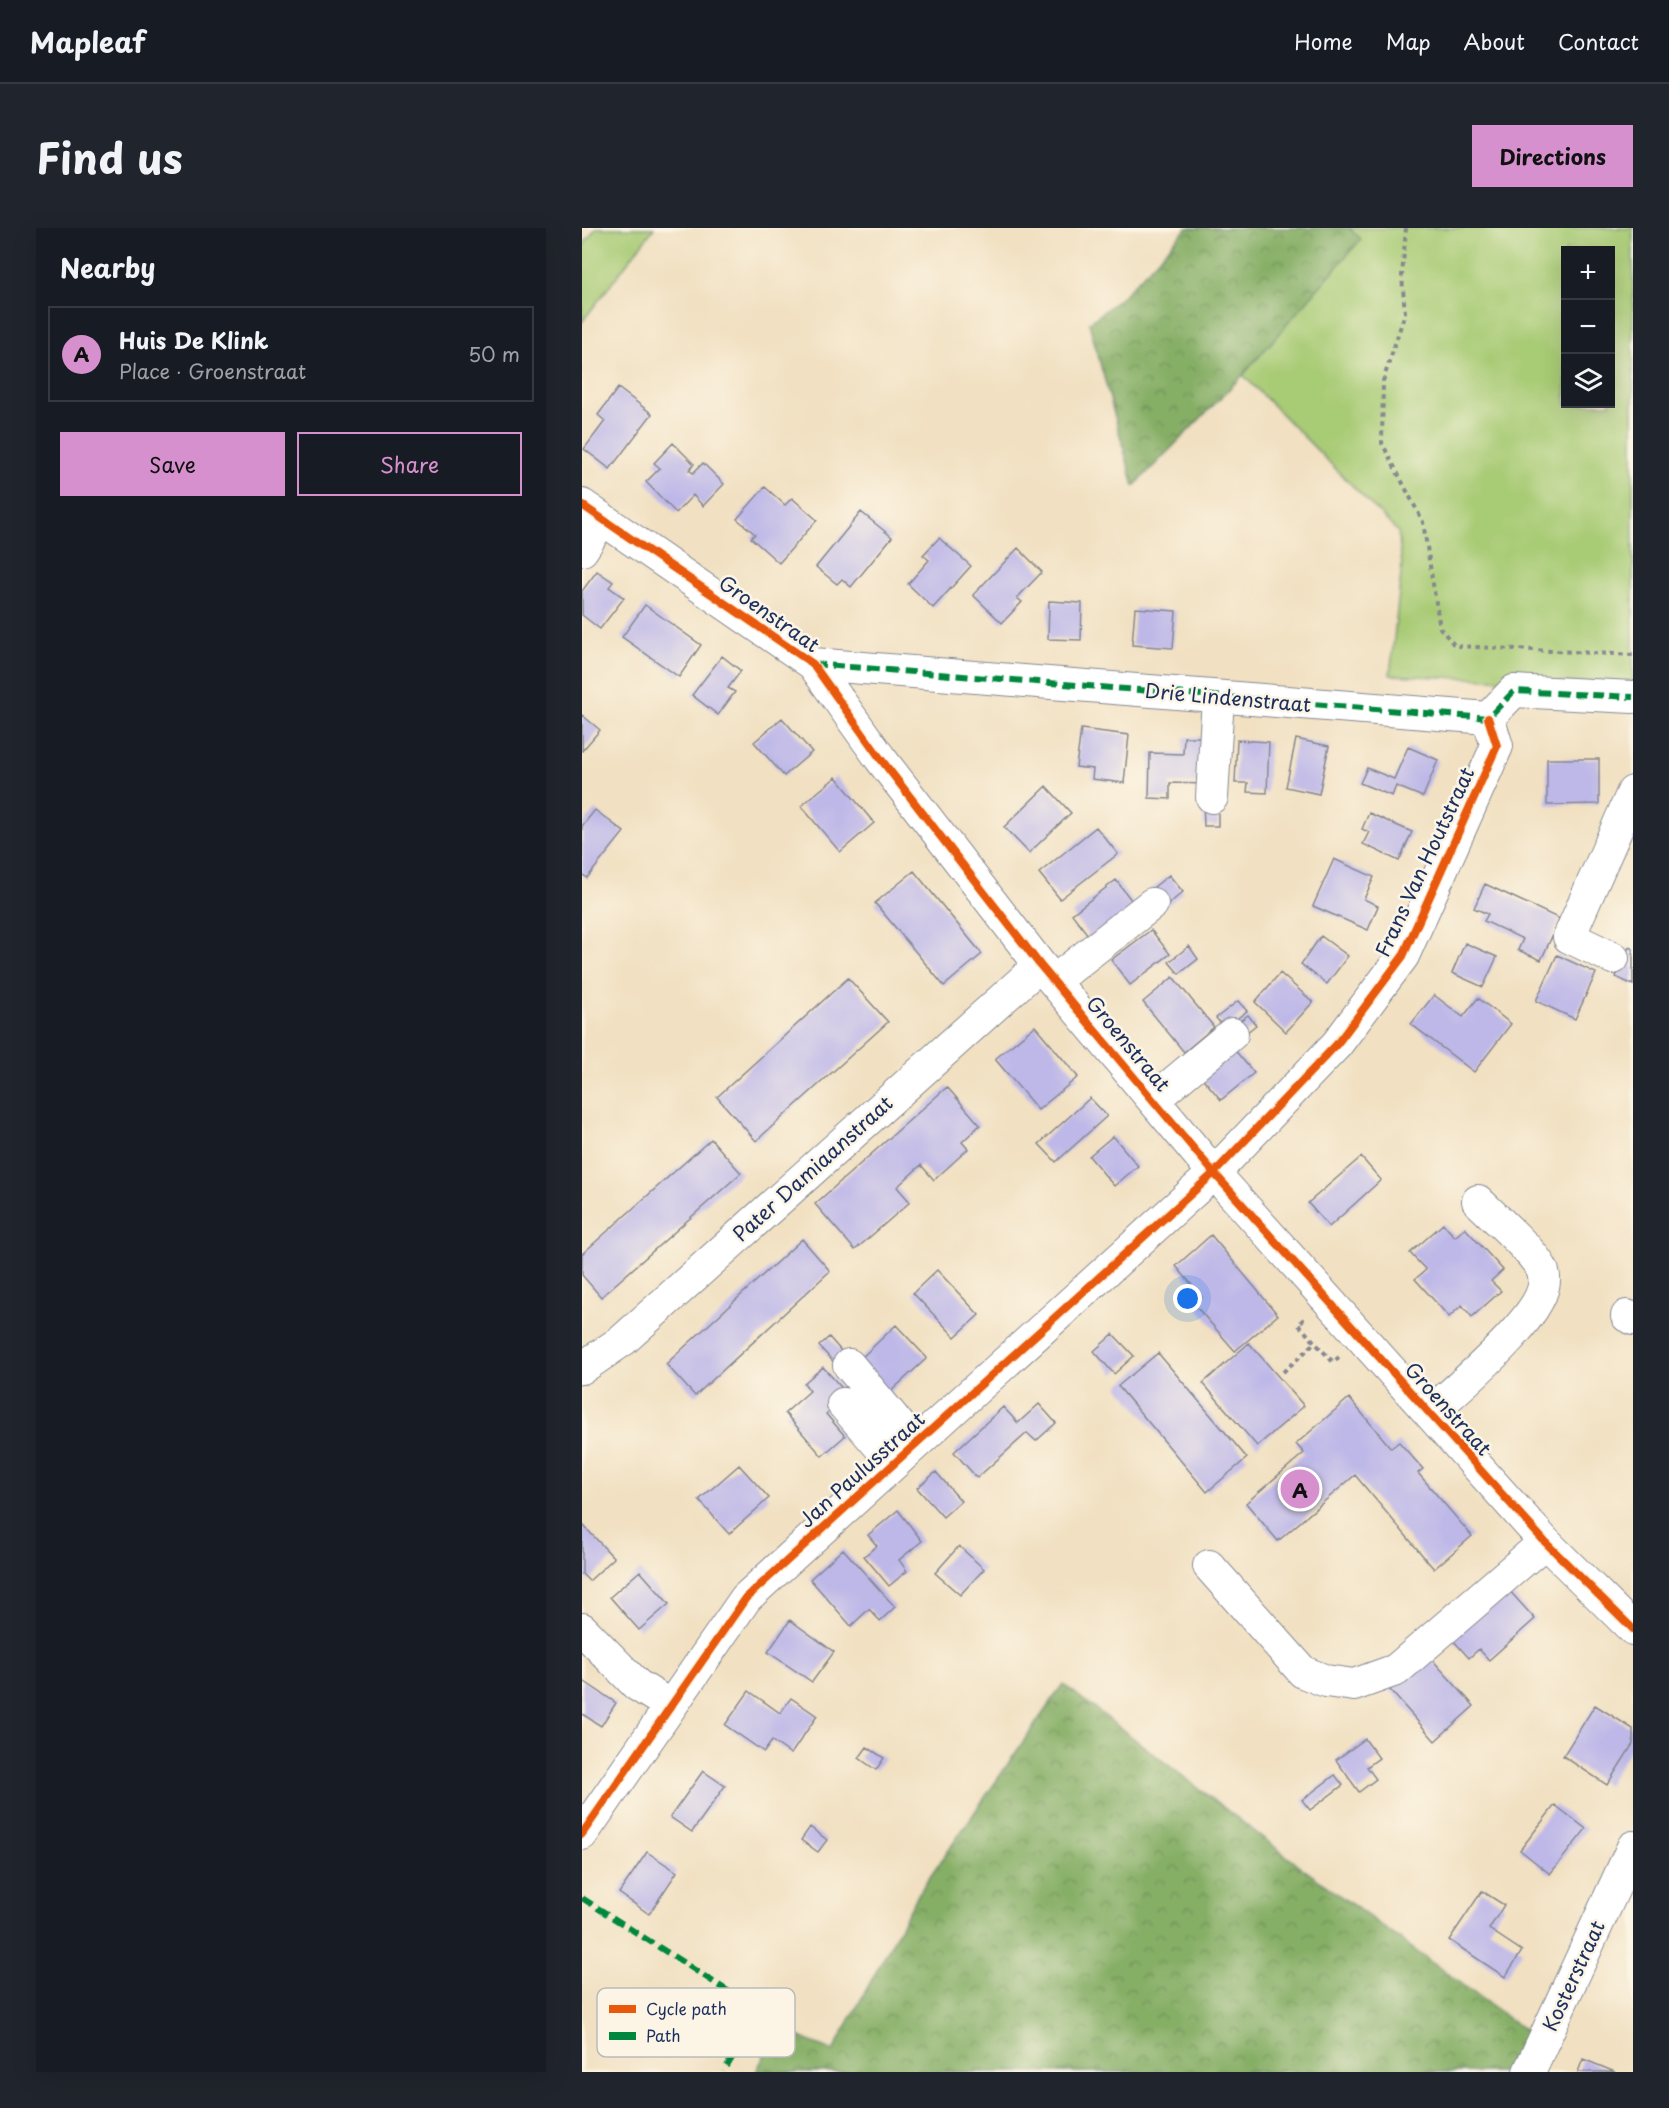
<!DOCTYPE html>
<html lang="en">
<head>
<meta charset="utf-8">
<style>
	:root { --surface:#171b24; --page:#20242c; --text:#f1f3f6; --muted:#9ea1a6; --line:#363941; --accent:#d690ce }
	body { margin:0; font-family:"Playpen Sans",sans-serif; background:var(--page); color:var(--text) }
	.controls { position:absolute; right:18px; top:18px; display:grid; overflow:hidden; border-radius:0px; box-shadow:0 6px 24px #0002 }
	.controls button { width:54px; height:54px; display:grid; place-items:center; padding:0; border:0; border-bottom:2px solid var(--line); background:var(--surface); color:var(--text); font:30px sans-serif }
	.you { position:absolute; left:606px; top:1071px; width:21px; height:21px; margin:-15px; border:4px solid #fff; border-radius:50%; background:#1a73e8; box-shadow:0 0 0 9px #1a73e833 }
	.badge { display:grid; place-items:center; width:39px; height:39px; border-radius:50%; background:var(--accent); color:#111; font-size:20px; font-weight:700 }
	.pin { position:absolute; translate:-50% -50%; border:3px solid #fff; box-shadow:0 2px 6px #0006 }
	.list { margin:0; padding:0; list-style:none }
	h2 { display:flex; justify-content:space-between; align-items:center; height:78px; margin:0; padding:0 24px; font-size:26px }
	h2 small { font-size:20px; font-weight:400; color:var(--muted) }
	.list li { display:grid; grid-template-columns:39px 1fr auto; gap:18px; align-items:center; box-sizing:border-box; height:96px; margin:0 12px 12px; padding:0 12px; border:2px solid var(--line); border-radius:0px }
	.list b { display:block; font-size:22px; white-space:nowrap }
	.list p { margin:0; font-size:20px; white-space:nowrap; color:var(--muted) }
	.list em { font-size:20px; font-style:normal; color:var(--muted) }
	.actions { display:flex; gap:12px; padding:18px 24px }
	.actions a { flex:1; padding:14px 0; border:2px solid var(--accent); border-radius:0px; text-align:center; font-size:21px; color:var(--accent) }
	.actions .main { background:var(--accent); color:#111 }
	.icon { flex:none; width:33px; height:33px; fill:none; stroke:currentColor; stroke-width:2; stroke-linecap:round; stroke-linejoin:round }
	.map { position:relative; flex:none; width:1051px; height:1844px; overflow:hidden; border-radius:0px }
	header { display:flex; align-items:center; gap:36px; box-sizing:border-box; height:84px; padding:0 30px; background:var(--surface); border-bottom:2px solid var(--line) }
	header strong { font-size:28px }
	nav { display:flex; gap:33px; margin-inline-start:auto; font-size:21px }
	.intro { display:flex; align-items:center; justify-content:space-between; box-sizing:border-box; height:144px; padding:0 36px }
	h1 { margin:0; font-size:42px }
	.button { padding:15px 27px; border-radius:0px; background:var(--accent); color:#111; font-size:21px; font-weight:700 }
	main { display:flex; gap:36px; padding:0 36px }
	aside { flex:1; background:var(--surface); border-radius:0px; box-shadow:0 6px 24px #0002 }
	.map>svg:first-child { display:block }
	.grass { fill:#a8cb74; stroke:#627d69; stroke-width:1.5; fill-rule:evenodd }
	.forest { fill:url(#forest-crowns); stroke:#506f62; stroke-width:1.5 }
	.building { fill:#beb8e8 }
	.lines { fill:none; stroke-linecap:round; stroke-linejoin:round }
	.minor-casing { stroke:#868890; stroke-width:34 }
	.path { stroke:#868890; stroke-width:4; stroke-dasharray:4.5 4.5; stroke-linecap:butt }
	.minor { stroke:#fff; stroke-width:32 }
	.quiet { stroke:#00873e; stroke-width:6; stroke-dasharray:12 6; stroke-linecap:butt }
	.cycleway-casing { stroke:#fcf5e5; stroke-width:11 }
	.cycleway { stroke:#e8590c; stroke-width:8 }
	.labels { text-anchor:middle; stroke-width:5; stroke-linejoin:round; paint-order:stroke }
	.street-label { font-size:20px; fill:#1b2f5e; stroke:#fcf5e5 }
	.key { fill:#fcf5e5; stroke:#b8babc; stroke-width:1.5 }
	.key-label { font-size:16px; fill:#1b2f5e }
</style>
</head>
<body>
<header>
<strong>Mapleaf</strong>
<nav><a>Home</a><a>Map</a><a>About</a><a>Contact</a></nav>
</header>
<div class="intro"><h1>Find us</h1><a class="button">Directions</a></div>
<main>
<aside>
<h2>Nearby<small></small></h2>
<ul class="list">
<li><span class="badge">A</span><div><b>Huis De Klink</b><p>Place · Groenstraat</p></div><em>50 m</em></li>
</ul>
<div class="actions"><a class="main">Save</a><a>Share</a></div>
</aside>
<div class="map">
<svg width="1051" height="1844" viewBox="0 0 1051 1844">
	<defs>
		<pattern id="forest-crowns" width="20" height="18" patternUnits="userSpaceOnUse" patternTransform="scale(1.5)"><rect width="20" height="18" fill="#86af66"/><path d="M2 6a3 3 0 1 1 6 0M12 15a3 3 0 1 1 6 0" fill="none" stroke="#6d8f57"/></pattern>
	</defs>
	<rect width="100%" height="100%" fill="#fcf5e5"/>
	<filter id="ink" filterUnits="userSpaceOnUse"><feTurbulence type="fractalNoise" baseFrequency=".0167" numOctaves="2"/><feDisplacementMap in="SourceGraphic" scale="12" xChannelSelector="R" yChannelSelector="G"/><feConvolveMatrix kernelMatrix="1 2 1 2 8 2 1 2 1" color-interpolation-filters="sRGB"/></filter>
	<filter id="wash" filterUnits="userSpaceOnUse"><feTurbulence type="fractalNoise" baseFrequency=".008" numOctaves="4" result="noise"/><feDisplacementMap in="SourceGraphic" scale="24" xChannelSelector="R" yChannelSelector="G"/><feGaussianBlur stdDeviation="1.35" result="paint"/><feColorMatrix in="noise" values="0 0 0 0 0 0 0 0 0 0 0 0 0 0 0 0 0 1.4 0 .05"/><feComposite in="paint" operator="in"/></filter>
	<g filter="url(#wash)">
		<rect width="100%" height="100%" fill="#f1e0c1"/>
		<!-- grass -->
		<path class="grass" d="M14,0h58l-72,94v-75z
			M767,0h284v457l-243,-10 12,-110 -4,-33 -155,-157 117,-136zM984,22h44v154h-44z"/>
		<!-- forest -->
		<path class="forest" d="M605,0h162l12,11 -118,136 -109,111 -45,-163 33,-26z
			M481,1456l239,184 228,166 -15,38h-759l22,-44 55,23 86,-158z"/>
		<g id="blocks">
			<!-- building -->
			<path class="building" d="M36,160l34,26 -42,55 -26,-20 21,-28 -7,-6z
				M91,215l21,21 -5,6 4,3 10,-10 21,21 -21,22 -10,-11 -17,18 -30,-31 14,-14 -6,-5z
				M183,259l20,18 7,-7 25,22 -38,43 -28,-25 4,-4 -18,-15z
				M279,284l31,25 -41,50 -9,-8 -5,5 -21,-17z
				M357,310l32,28 -38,42 -25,-24 21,-24 -6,-5z
				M436,320l24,24 -25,26 5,4 -20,21 -29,-28z
				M15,343l16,11 -4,5 15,11 -24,31 -18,-14v-24z
				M467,373l33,2 -1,37 -33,-1z
				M63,377l56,40 -22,32 -57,-40z
				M553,380l41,3 -3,37 -41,-3z
				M140,428l19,15 -13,17 7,4 -17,23 -26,-20z
				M0,487l18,15 -18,21z
				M200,490l30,34 -28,24 -30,-34z
				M499,501l48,6 -5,48 -32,-4 1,-10 -17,-2z
				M602,509h24l-1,47 -37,-1v16l-21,-1 1,-45 33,1z
				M714,511l33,7 -10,48 -33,-7z
				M655,512l32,2 -2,51 -20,-1 1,-9h-13z
				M826,519l30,13 -15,37 -27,-11 -4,10 -32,-13 7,-15 27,11z
				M965,531h52v45l-52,1z
				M254,549l38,46 -34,29 -39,-46z
				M464,558l25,27 -42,40 -25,-26z
				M621,573h15v25h-14z
				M13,582l29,22 -37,46 -5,-4v-48z
				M787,585l43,19 -13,29 -36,-17 6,-12 -7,-3z
				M514,599l22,27 -58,45 -21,-26z
				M752,631l40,18 -10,22 14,7 -10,24 -55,-24z
				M332,643l68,83 -38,32 -69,-83z
				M587,647l14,17 -19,16 -15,-17z
				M534,652l22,29 -44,34 -22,-29z
				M903,656l75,35 -19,41 -23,-10 5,-11 -39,-18 4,-7 -14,-6z
				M569,702l19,24 -40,31 -19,-25z
				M739,708l27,20 -21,28 -26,-20z
				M883,715l32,14 -14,30 -31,-14z
				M607,718l9,13 -19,15 -10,-12z
				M1047,719l4,2v36l-17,-8z
				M975,727l39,18 -21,46 -39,-18z
				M698,745l33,29 -27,30 -31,-30z
				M591,749l41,50 -30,25 -41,-50z
				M266,750l40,44 -132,119 -39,-44z
				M852,767l29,22 15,-19 33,26 -37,48 -63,-48z
				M656,773l9,10 -22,17 -9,-10z
				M666,787l8,10 -15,12 -8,-11z
				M453,798l43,51 -40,33 -43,-51z
				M651,820l21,25 -33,27 -21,-25z
				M365,859l33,38 -18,17 6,7 -34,31 -13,-15 -24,22 13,15 -55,48 -40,-46z
				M508,870l17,18 -51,46 -17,-18z
				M531,908l25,30 -24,20 -25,-30z
				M129,911l30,34 -140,124 -19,-22v-21z
				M779,929l20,23 -52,47 -21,-24z
				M861,996l12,13 10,-9 38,42 -12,11 10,10 -29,26 -10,-12 -13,12 -34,-38 11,-9 -16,-17z
				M629,1007l67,80 -43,36 -41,-47 8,-7 -26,-31z
				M220,1011l28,32 -135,125 -29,-32z
				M355,1042l42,45 -24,22 -42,-44z
				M314,1097l31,33 -39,36 -31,-32z
				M531,1106l21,22 -20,18 -20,-23z
				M247,1109l20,23 -10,8 -20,-22z
				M667,1115l55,63 -47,40 -54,-63z
				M576,1125l89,105 -40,34 -89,-106z
				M241,1139l25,28 -22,19 19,22 -23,20 -37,-43 25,-22 -6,-8z
				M767,1170l42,50 8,-6 24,27 -5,4 54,63 -38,33 -79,-94 -77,66 -32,-38 58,-50 -8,-9z
				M457,1176l17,19 -20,18 -9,-8 -50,45 -23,-26 49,-45 15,16z
				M157,1237l30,33 -40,36 -30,-34z
				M354,1244l25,29 -18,16 -26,-29z
				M316,1282l24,31 -23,19 8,11 -18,15 -25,-30 13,-10 -9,-11z
				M0,1296l32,34 -25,23 -7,-7z
				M377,1318l25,23 -24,26 -25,-22z
				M261,1321l52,58 -15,14 -11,-12 -18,17 -41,-47z
				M58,1343l29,33 -30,26 -29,-33z
				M926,1361l27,30 -46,41 -10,-11 -10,9 -17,-19z
				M208,1392l44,32 -22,30 -44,-30z
				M846,1427l46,51 -39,35 -45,-51z
				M0,1452l34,23 -15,23 -19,-12z
				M167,1463l31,22 11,-15 26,18 -26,38 -19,-13 -8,11 -39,-27z
				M1013,1477l38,24v15l-26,41 -44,-29z
				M783,1511l14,19 -12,9 9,12 -17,13 -23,-32z
				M285,1519l17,11 -8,12 -17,-12z
				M121,1543l22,15 -33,46 -22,-15z
				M753,1547l8,10 -33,25 -8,-10z
				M973,1577l31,24 -36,45 -30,-24z
				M228,1599l17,13 -9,12 -17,-12z
				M65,1624l30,20 -28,42 -30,-21z
				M900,1663l22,14 -15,24 33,22 -17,26 -56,-37z
				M1001,1831l32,13h-37z"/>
		</g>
	</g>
	<g filter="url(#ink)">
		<use href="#blocks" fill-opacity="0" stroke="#868890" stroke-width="1.5"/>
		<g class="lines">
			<defs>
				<path id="minor" d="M0,277l231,159 67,94 160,207 174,208 331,369 88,87
					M0,322l20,-31
					M231,436l675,54 26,-27 119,6
					M630,569l6,-99
					M1031,730l-44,-21 64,-145
					M472,753l98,-77
					M571,872l79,-66
					M1045,1088l6,3
					M267,1137l66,79
					M0,1140l41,-28 417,-375
					M261,1176l51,59
					M848,1185c26,-24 126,-105 113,-141 -6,-18 -50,-56 -65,-71
					M627,1338l94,106 23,9 28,4 42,-15 149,-128
					M0,1401l55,56 32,20
					M0,1606l164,-236 468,-425 123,-129 66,-88 94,-210 -9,-28
					M947,1844l104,-225"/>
			</defs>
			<!-- minor casing -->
			<use href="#minor" class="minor-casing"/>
			<!-- path -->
			<path class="path" d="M824,0l-4,48 3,37 -22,68 -1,62 41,79 17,106 15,18 178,9
				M722,1091l-6,5 35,38 6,-5
				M701,1144l32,-29"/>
			<!-- minor -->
			<use href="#minor" class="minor"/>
			<!-- quiet -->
			<path class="quiet" d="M231,436l675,54 26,-27 119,6
				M0,1670l163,104c12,32 -8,43 -21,70"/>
			<defs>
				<path id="cycleway" d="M0,277l231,159 67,94 160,207 174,208 331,369 88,87
					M0,1606l164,-236 468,-425 123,-129 66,-88 94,-210 -9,-28"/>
			</defs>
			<!-- cycleway casing -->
			<use href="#cycleway" class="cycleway-casing"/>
			<!-- cycleway -->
			<use href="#cycleway" class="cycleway"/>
		</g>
	</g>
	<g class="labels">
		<!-- street labels -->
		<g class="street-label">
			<text transform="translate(187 386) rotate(35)" y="7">Groenstraat</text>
			<text transform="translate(646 470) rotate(5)" y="7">Drie Lindenstraat</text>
			<text transform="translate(843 634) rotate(-65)" y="7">Frans Van Houtstraat</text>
			<text transform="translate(546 816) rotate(50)" y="7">Groenstraat</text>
			<text transform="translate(231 941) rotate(-42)" y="7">Pater Damiaanstraat</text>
			<text transform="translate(866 1181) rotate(48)" y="7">Groenstraat</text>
			<text transform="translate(280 1242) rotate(-42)" y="7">Jan Paulusstraat</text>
			<text transform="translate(992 1748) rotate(-65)" y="7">Kosterstraat</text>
		</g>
	</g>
	<!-- legend -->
	<rect x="15" y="1760" width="198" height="69" rx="9" class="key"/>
	<rect x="27" y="1777" width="27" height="8" fill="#e8590c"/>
	<rect x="27" y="1804" width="27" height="8" fill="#00873e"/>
	<g class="key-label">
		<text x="64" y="1787">Cycle path</text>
		<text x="64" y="1814">Path</text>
	</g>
</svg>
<div class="controls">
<button>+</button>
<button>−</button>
<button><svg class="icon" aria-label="layers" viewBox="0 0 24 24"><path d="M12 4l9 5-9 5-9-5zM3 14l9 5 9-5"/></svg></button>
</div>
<div class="you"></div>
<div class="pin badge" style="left:718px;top:1261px">A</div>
</div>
</main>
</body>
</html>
